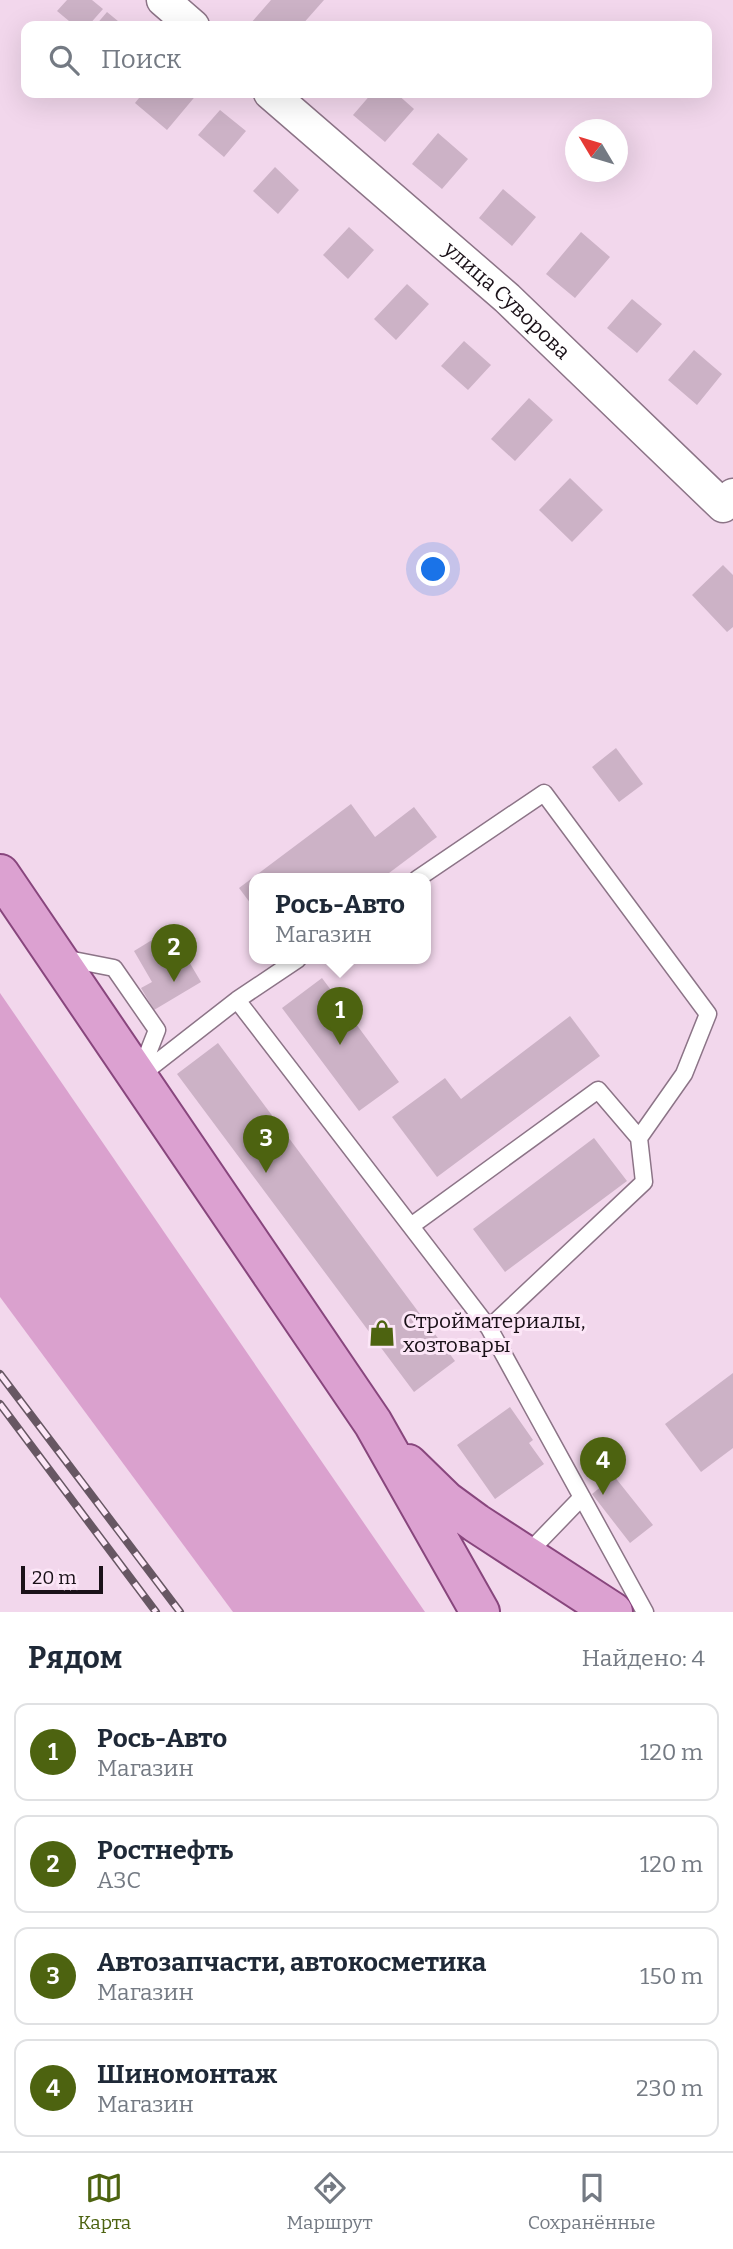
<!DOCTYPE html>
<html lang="ru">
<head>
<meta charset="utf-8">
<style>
	:root { --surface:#fff; --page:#f2f2f3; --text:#1f2937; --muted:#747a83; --line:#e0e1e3; --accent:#4d6310 }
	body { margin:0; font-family:Bitter,serif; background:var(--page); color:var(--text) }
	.compass { position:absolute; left:565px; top:119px; width:63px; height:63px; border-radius:50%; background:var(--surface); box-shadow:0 7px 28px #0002; rotate:308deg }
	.scale { position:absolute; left:21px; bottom:18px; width:82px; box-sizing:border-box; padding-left:7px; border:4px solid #1a1118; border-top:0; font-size:19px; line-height:24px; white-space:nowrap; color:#1a1118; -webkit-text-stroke:5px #fce6f7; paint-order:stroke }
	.you { position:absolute; left:434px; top:570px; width:24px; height:24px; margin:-18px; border:5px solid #fff; border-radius:50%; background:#1a73e8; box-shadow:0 0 0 10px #1a73e833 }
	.badge { display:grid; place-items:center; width:46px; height:46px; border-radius:50%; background:var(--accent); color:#fff; font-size:23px; font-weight:700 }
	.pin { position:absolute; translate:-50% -58px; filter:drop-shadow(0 2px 4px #0008) }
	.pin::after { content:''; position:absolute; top:37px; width:24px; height:21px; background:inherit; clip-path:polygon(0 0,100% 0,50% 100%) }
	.popup { position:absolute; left:249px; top:873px; width:182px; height:91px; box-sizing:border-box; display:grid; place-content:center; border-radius:14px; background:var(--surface); filter:drop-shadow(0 2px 5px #0005); font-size:23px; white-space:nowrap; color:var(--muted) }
	.popup b { font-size:26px; color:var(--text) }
	.popup::after { content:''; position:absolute; left:50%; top:100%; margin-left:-14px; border:14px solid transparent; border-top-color:var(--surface) }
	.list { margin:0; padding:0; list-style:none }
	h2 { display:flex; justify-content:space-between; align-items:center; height:91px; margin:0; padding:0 28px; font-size:30px }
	h2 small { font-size:23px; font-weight:400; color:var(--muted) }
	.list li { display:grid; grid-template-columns:46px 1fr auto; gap:21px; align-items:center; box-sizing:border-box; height:98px; margin:0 14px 14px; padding:0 14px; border:2px solid var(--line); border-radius:14px }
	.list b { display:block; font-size:26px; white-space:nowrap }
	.list p { margin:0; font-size:23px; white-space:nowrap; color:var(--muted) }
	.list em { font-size:23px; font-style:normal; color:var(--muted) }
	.icon { flex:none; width:38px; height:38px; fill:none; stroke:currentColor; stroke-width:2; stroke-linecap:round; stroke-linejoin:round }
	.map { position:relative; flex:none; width:733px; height:1612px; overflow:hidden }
	.search { position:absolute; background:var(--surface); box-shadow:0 7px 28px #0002; left:21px; right:21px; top:21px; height:77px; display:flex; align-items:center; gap:18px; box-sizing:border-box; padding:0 24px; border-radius:14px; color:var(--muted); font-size:26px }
	.sheet { height:539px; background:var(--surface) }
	nav { display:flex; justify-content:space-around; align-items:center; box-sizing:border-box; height:98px; border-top:2px solid var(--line); background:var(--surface); font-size:19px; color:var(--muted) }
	nav a { display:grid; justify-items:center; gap:4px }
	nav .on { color:var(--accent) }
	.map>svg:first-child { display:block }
	.green { fill:#daa1ce }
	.building { fill:#ccb2c6 }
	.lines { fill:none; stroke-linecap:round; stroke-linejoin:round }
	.service-casing { stroke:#8c7487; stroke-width:19 }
	.minor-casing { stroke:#8c7487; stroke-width:35 }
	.primary-casing { stroke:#88467d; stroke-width:42 }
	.service { stroke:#fff; stroke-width:16 }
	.minor { stroke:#fff; stroke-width:32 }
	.primary { stroke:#dca1d1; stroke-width:38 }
	.rail-casing { stroke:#675763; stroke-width:8 }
	.rail { stroke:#fce6f7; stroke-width:5; stroke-dasharray:16; stroke-linecap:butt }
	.labels { text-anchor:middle; stroke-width:6; stroke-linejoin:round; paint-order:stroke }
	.street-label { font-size:21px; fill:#1a1118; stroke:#fce6f7 }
	.poi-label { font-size:21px; fill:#1a1118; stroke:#fce6f7; text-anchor:start }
</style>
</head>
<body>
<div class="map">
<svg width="733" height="1612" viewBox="0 0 733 1612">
	<rect width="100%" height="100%" fill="#f2d7ec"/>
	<!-- green -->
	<path class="green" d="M0,993l425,619h-192l-233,-315z"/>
	<!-- building -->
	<path class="building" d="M67,0h25l11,9 -15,17h-13l-18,-15z
		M271,0h53l-23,26h-47l-3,-3z
		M107,12l17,14h-29z
		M143,93h55l-31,37 -32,-27z
		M372,93h24l18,16 -29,33 -32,-27z
		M220,110l26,21 -22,26 -26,-22z
		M438,133l30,26 -26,30 -30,-25z
		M275,167l24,23 -21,24 -25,-23z
		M503,189l33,28 -24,29 -33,-28z
		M349,227l25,23 -26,29 -25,-24z
		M581,232l29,25 -35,41 -29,-24z
		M407,284l22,20 -33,36 -22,-21z
		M632,299l30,25 -25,29 -30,-25z
		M464,341l27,24 -23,25 -27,-24z
		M694,350l28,24 -25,31 -29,-25z
		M529,398l24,22 -38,41 -24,-22z
		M570,478l33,32 -31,32 -33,-32z
		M723,565l10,10v52l-6,5 -35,-37z
		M616,748l27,36 -24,18 -27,-35z
		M351,804l24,33 39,-30 23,30 -56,42h-127v29l-15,-20z
		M152,940l18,31 18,-11 13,22 -47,28 -13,-22 11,-6 -18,-31z
		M322,978l77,104 -40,29 -77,-103z
		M570,1016l30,40 -163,121 -45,-60 53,-39 16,21z
		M218,1043l237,318 -41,31 -237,-318z
		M594,1138l33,43 -122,91 -32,-43z
		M733,1373v75l-32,24 -36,-48z
		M510,1407l23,33 -4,3 15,21 -49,35 -38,-54z
		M614,1476l39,49 -23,18 -38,-49z"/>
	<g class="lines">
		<defs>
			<path id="service" d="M417,879l127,-86 164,221 -24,60 -45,64 5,44 -155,146
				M63,958l51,10 43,62 -17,43
				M237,1000l61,-41
				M137,1078l100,-78 252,328 156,284
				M411,1226l187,-136 41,48
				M526,1555l56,-58"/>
			<g id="minor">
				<path d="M163,0l30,26"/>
				<path id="s1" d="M270,93l237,205 216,208 10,-11"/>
			</g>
			<path id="primary" d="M0,874l373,549 107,189
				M408,1464l38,37 30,22 137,89"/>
		</defs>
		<!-- service casing -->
		<use href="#service" class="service-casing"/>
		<!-- minor casing -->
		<use href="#minor" class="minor-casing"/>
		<!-- primary casing -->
		<use href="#primary" class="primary-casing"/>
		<!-- service -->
		<use href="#service" class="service"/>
		<!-- minor -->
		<use href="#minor" class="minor"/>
		<!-- primary -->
		<use href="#primary" class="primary"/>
		<defs>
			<path id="rail" d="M0,1374l180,238
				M0,1404l156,208"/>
		</defs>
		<!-- rail casing -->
		<use href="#rail" class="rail-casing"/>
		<!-- rail -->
		<use href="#rail" class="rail"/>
	</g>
	<!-- icons -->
	<defs>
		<symbol id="shop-bare" viewBox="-9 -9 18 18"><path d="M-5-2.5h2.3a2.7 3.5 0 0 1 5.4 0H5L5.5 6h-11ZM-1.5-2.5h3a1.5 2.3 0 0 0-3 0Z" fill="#4d6310" stroke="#fce6f7" stroke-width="2.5" paint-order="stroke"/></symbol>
	</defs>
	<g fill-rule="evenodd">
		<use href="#shop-bare" x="363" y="1314" width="38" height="38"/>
	</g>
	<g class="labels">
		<!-- street labels -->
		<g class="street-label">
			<text dy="7" stroke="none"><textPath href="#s1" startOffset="315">улица Суворова</textPath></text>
		</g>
		<!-- poi labels -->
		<g class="poi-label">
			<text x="403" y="1328">Стройматериалы,<tspan x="403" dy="24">хозтовары</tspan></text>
		</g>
	</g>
</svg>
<svg class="compass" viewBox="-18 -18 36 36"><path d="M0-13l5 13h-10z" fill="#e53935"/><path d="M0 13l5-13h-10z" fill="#747a83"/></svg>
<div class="scale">20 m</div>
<div class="you"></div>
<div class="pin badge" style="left:340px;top:1045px">1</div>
<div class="popup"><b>Рось-Авто</b>Магазин</div>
<div class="pin badge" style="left:174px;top:982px">2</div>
<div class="pin badge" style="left:266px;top:1173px">3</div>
<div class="pin badge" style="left:603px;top:1495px">4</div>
<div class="search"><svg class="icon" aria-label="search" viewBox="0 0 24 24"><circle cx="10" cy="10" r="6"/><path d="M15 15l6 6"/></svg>Поиск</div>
</div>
<section class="sheet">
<h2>Рядом<small>Найдено: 4</small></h2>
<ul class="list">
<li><span class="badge">1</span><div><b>Рось-Авто</b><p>Магазин</p></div><em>120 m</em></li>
<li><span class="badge">2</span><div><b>Ростнефть</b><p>АЗС</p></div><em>120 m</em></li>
<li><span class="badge">3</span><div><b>Автозапчасти, автокосметика</b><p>Магазин</p></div><em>150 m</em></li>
<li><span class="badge">4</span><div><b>Шиномонтаж</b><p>Магазин</p></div><em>230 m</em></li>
</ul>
</section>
<nav>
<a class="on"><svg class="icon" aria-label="map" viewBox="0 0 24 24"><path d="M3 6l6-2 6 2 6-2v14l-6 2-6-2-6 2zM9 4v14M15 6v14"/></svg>Карта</a>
<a><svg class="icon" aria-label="directions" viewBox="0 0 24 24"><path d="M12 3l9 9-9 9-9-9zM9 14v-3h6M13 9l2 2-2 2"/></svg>Маршрут</a>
<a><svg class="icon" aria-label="saved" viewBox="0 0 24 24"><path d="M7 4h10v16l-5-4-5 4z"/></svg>Сохранённые</a>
</nav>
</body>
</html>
